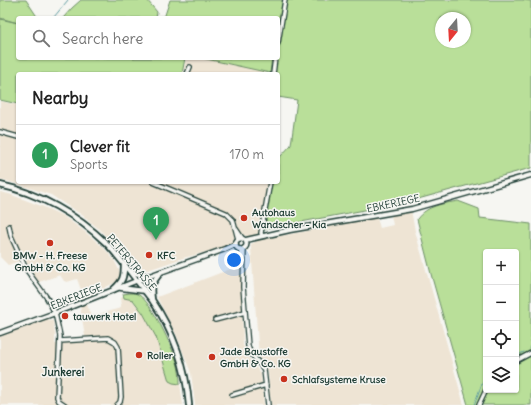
<!DOCTYPE html>
<html lang="en">
<head>
<meta charset="utf-8">
<style>
	:root { --surface:#fff; --page:#f6f6f6; --text:#222; --muted:#767676; --line:#e0e0e0; --accent:#b45309 }
	body { margin:0; font-family:Delius,sans-serif; background:var(--page); color:var(--text) }
	.controls { position:absolute; right:12px; bottom:12px; display:grid; overflow:hidden; border-radius:4px; box-shadow:0 1px 3px #0004 }
	.controls button { width:36px; height:36px; display:grid; place-items:center; padding:0; border:0; border-bottom:1px solid var(--line); background:var(--surface); color:var(--text); font:20px sans-serif }
	.compass { position:absolute; left:435px; top:12px; width:36px; height:36px; border-radius:50%; background:var(--surface); box-shadow:0 1px 3px #0004; rotate:198deg }
	.you { position:absolute; left:234px; top:260px; width:14px; height:14px; margin:-10px; border:3px solid #fff; border-radius:50%; background:#1a73e8; box-shadow:0 0 0 6px #1a73e833 }
	.badge { display:grid; place-items:center; width:26px; height:26px; border-radius:50%; background:var(--accent); color:#fff; font-size:13px; font-weight:700 }
	.pin { position:absolute; translate:-50% -33px; filter:drop-shadow(0 1px 2px #0008) }
	.pin::after { content:''; position:absolute; top:21px; width:14px; height:12px; background:inherit; clip-path:polygon(0 0,100% 0,50% 100%) }
	.list { margin:0; padding:0; list-style:none }
	h2 { display:flex; justify-content:space-between; align-items:center; height:52px; margin:0; padding:0 16px; font-size:17px }
	h2 small { font-size:13px; font-weight:400; color:var(--muted) }
	.list li { display:grid; grid-template-columns:26px 1fr auto; gap:12px; align-items:center; box-sizing:border-box; height:60px; padding:0 16px; border-top:1px solid var(--line) }
	.list b { display:block; font-size:15px; white-space:nowrap }
	.list p { margin:0; font-size:13px; white-space:nowrap; color:var(--muted) }
	.list em { font-size:13px; font-style:normal; color:var(--muted) }
	.icon { flex:none; width:22px; height:22px; fill:none; stroke:currentColor; stroke-width:2; stroke-linecap:round; stroke-linejoin:round }
	.map { position:relative; flex:none; width:531px; height:405px; overflow:hidden }
	.search { position:absolute; background:var(--surface); box-shadow:0 1px 3px #0004; left:16px; top:16px; width:264px; height:44px; display:flex; align-items:center; gap:10px; box-sizing:border-box; padding:0 14px; border-radius:4px; color:var(--muted); font-size:15px }
	.panel { position:absolute; background:var(--surface); box-shadow:0 1px 3px #0004; left:16px; top:72px; width:264px; height:112px; border-radius:4px }
	.map>svg:first-child { display:block }
	.built { fill:#eee4d4 }
	.green { fill:#b9df99; stroke:#6c8e66; fill-rule:evenodd }
	.lines { fill:none; stroke-linecap:round; stroke-linejoin:round }
	.stream { stroke:#619ca2; stroke-width:1 }
	.minor-casing { stroke:#1f3d34; stroke-width:6 }
	.tertiary-casing { stroke:#1f3d34; stroke-width:7 }
	.secondary-casing { stroke:#1f3d34; stroke-width:8 }
	.minor { stroke:#f6f6f2; stroke-width:3.5 }
	.tertiary { stroke:#f6f6f2; stroke-width:4 }
	.secondary { stroke:#f6f6f2; stroke-width:4.5 }
	.poi-dot { fill:#c8321e; stroke:#f6f6f2; stroke-width:1.5 }
	.labels { text-anchor:middle; stroke-width:3; stroke-linejoin:round; paint-order:stroke }
	.street-label { font-size:10px; fill:#1f3d34; stroke:#f6f6f2 }
	.poi-label { font-size:10px; font-weight:bold; fill:#1f3d34; stroke:#f6f6f2; text-anchor:start }
	.neighbourhood-label { font-size:11px; font-weight:bold; fill:#1f3d34; stroke:#f6f6f2 }
</style>
</head>
<body>
<div class="map">
<svg width="531" height="405" viewBox="0 0 531 405">
	<rect width="100%" height="100%" fill="#f6f6f2"/>
	<filter id="ink" filterUnits="userSpaceOnUse"><feTurbulence type="fractalNoise" baseFrequency=".025" numOctaves="2"/><feDisplacementMap in="SourceGraphic" scale="8" xChannelSelector="R" yChannelSelector="G"/><feConvolveMatrix kernelMatrix="1 2 1 2 8 2 1 2 1" color-interpolation-filters="sRGB"/></filter>
	<g filter="url(#ink)">
		<!-- built -->
		<path class="built" d="M186,58h16l68,15 -87,1z
			M0,101l18,4v77h250l-8,51 -12,4 -6,-3 -2,-3 -4,1 -2,7 -2,4 -14,6 -35,9 -35,12 -7,-2 -11,-7 -31,-32 -17,-14 -19,-12 -12,-8 -37,-12 -14,-4z
			M0,192l9,2 35,13 19,9 21,15 19,16 11,13 6,12 -2,8 -4,3 -30,15 -7,-19 -10,3 -3,-1 -4,-6 -21,7 -7,-9 -7,-14 -17,6 -8,-8z
			M411,210l4,21 49,174h-193l-3,-33 -9,-15 -8,-109v-4l8,-4 118,-22 3,10 13,-3 -2,-10z
			M241,265l2,80 6,13 12,16 3,31h-69l-4,-32 -14,-37 -20,-39z
			M120,297l12,3 11,13 13,24 13,44 4,2 7,1 3,21h-183v-69l47,-17 6,2 2,13v10l31,-2 -6,-36 7,-2 4,12 30,-8z"/>
		<!-- green -->
		<path class="green" d="M0,0h26l12,18h-20v5l-18,-5z
			M81,0h66l10,12 -1,6h-93l9,-10z
			M170,0h113l-5,27v-9h-114z
			M286,0h237l8,1v167l-124,34 -138,26 -5,2 8,-48h6v-26l2,1 11,-12 6,-45 -19,-3v-23h-4l3,-16h1v-6zM441,18h24v24h-24z
			M0,19l18,4v35h167l-3,16h-164v30l-18,-4z
			M202,58h70l-2,15z
			M458,201l21,8 1,9 51,6v181h-63l-37,-131 -14,-55c11,-14 25,-15 41,-18zM486,252h30v138h-30z
			M130,293c3,0 6,0 9,2 13,8 33,52 38,67 2,7 3,14 3,22l-7,-1 -4,-2 -13,-44 -13,-24 -10,-13 -9,-2 -1,-4z"/>
		<g class="lines">
			<!-- stream -->
			<path class="stream" d="M54,17l14,-17
				M530,348l1,-1
				M516,356l8,-4
				M474,405l7,-19 5,-9"/>
			<defs>
				<path id="minor" d="M278,43l7,-43
					M187,74l3,-7
					M273,74l2,-16
					M0,132l18,5
					M153,182l73,31 7,7 5,19
					M9,226l2,10 15,33 21,29 8,15 5,23 -3,61 2,4 6,4
					M236,229l6,9
					M262,236l-1,-3 9,-51
					M244,248l-1,39 5,59c2,10 11,15 16,24l4,35
					M240,249l3,11
					M215,320l30,-8
					M60,341l48,-3 7,4 3,5 3,50 -1,5 -3,3
					M516,361l15,-8
					M232,395l34,-10
					M479,405l7,-15"/>
				<path id="tertiary" d="M235.5 244a5.5 5.5 0 1 1 11 0a5.5 5.5 0 1 1-11 0Z
					M246,240l44,-10 122,-21 119,-34
					M129,270l9,4 11,2
					M121,288l24,3
					M0,333l55,-20 86,-34 84,-30 11,-5"/>
				<path id="secondary" d="M0,185c39,8 77,30 106,58 9,9 17,20 25,30 7,9 14,18 21,27 21,31 34,67 37,105
					M114,289c9,-8 10,-12 10,-24
					M152,300c-2,-15 -1,-15 8,-27"/>
			</defs>
			<!-- minor casing -->
			<use href="#minor" class="minor-casing"/>
			<!-- tertiary casing -->
			<use href="#tertiary" class="tertiary-casing"/>
			<!-- secondary casing -->
			<use href="#secondary" class="secondary-casing"/>
			<!-- minor -->
			<use href="#minor" class="minor"/>
			<!-- tertiary -->
			<use href="#tertiary" class="tertiary"/>
			<!-- secondary -->
			<use href="#secondary" class="secondary"/>
		</g>
	</g>
	<!-- markers -->
	<g class="poi-dot">
		<circle cx="244" cy="218" r="4"/>
		<circle cx="50" cy="243" r="4"/>
		<circle cx="149" cy="255" r="4"/>
		<circle cx="65" cy="316" r="4"/>
		<circle cx="139" cy="355" r="4"/>
		<circle cx="212" cy="357" r="4"/>
		<circle cx="284" cy="379" r="4"/>
	</g>
	<g class="labels">
		<!-- street labels -->
		<g class="street-label">
			<text transform="translate(393 203) rotate(-12)" y="4">EBKERIEGE</text>
			<text transform="translate(132 262) rotate(50)" y="4">PETERSTRASSE</text>
			<text transform="translate(76 296) rotate(-21)" y="4">EBKERIEGE</text>
		</g>
		<!-- poi labels -->
		<g class="poi-label">
			<text x="252" y="216">Autohaus<tspan x="252" dy="12">Wandscher - Kia</tspan></text>
			<text x="50" y="259" text-anchor="middle">BMW - H. Freese<tspan x="50" dy="12">GmbH &amp; Co. KG</tspan></text>
			<text x="157" y="259">KFC</text>
			<text x="73" y="320">tauwerk Hotel</text>
			<text x="220" y="355">Jade Baustoffe<tspan x="220" dy="12">GmbH &amp; Co. KG</tspan></text>
			<text x="147" y="359">Roller</text>
			<text x="292" y="383">Schlafsysteme Kruse</text>
		</g>
		<!-- neighbourhood labels -->
		<g class="neighbourhood-label">
			<text x="63" y="376">Junkerei</text>
		</g>
	</g>
</svg>
<div class="controls">
<button>+</button>
<button>−</button>
<button><svg class="icon" aria-label="locate" viewBox="0 0 24 24"><circle cx="12" cy="12" r="6"/><path d="M12 2v4M12 18v4M2 12h4M18 12h4"/></svg></button>
<button><svg class="icon" aria-label="layers" viewBox="0 0 24 24"><path d="M12 4l9 5-9 5-9-5zM3 14l9 5 9-5"/></svg></button>
</div>
<svg class="compass" viewBox="-18 -18 36 36"><path d="M0-13l5 13h-10z" fill="#e53935"/><path d="M0 13l5-13h-10z" fill="#767676"/></svg>
<div class="you"></div>
<div class="pin badge" style="left:156px;top:240px;background:#2e9e5b">1</div>
<div class="search"><svg class="icon" aria-label="search" viewBox="0 0 24 24"><circle cx="10" cy="10" r="6"/><path d="M15 15l6 6"/></svg>Search here</div>
<section class="panel">
<h2>Nearby<small></small></h2>
<ul class="list">
<li><span class="badge" style="background:#2e9e5b">1</span><div><b>Clever fit</b><p>Sports</p></div><em>170 m</em></li>
</ul>
</section>
</div>
</body>
</html>
